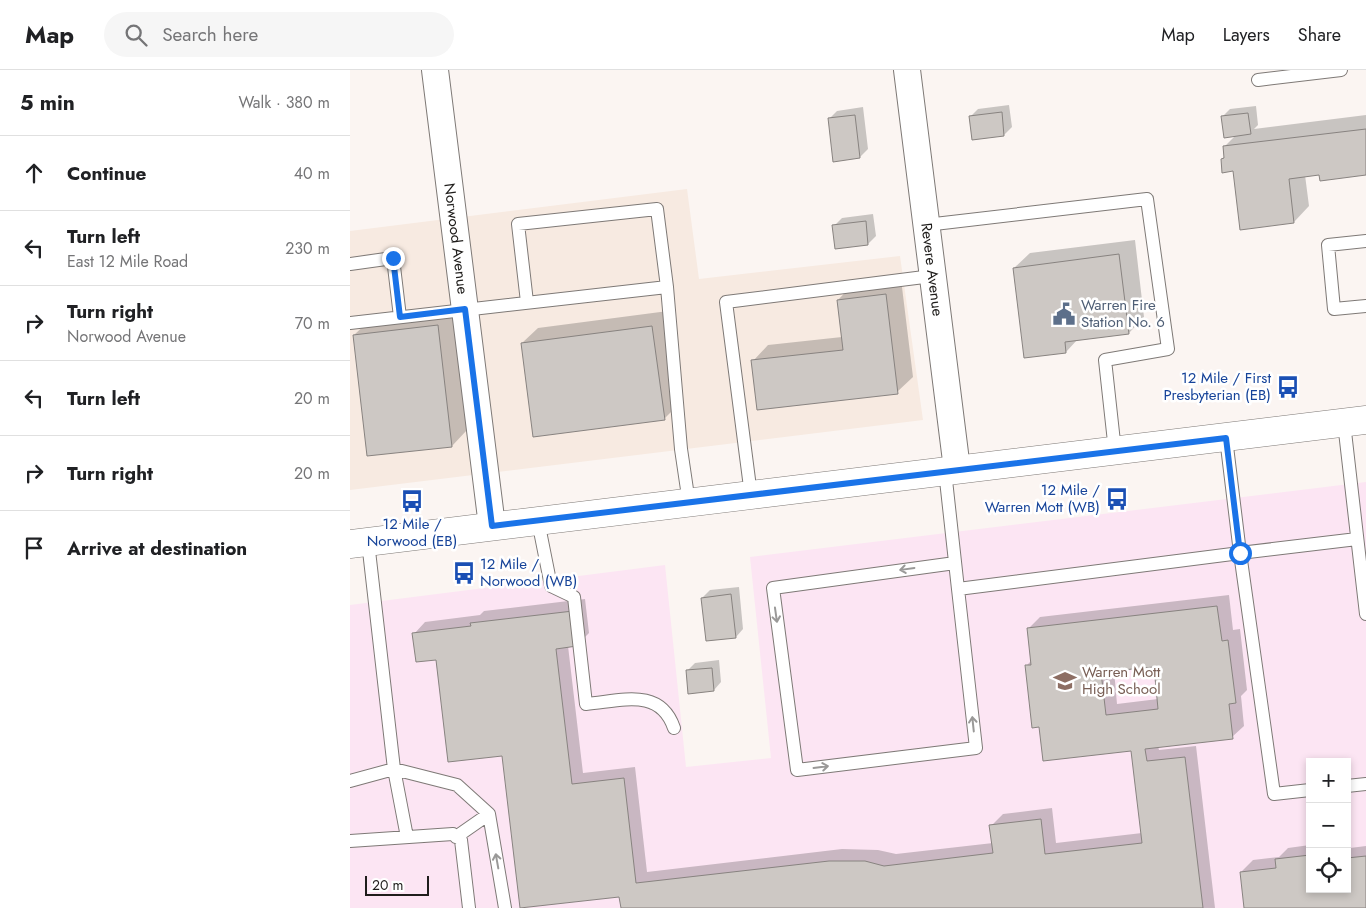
<!DOCTYPE html>
<html lang="en">
<head>
<meta charset="utf-8">
<style>
	:root { --surface:#fff; --page:#f6f6f6; --text:#202124; --muted:#757577; --line:#e0e0e0 }
	body { margin:0; font-family:Jost,sans-serif; background:var(--page); color:var(--text) }
	.controls { position:absolute; right:15px; bottom:15px; display:grid; overflow:hidden; border-radius:0px; box-shadow:0 2px 8px #0003 }
	.controls button { width:45px; height:45px; display:grid; place-items:center; padding:0; border:0; border-bottom:1px solid var(--line); background:var(--surface); color:var(--text); font:25px sans-serif }
	.scale { position:absolute; left:15px; bottom:12px; width:64px; box-sizing:border-box; padding-left:5px; border:2px solid #1f1d1b; border-top:0; font-size:14px; line-height:18px; white-space:nowrap; color:#1f1d1b; -webkit-text-stroke:4px #fff; paint-order:stroke }
	.stop { position:absolute; width:15px; height:15px; margin:-11px; border:4px solid #1a73e8; border-radius:50%; background:#fff }
	.stop.end { background:#1a73e8; border-color:#fff; box-shadow:0 1px 5px #0008 }
	.list { margin:0; padding:0; list-style:none }
	h2 { display:flex; justify-content:space-between; align-items:center; height:65px; margin:0; padding:0 20px; font-size:21px }
	h2 small { font-size:16px; font-weight:400; color:var(--muted) }
	.list li { display:grid; grid-template-columns:32px 1fr auto; gap:15px; align-items:center; box-sizing:border-box; height:75px; padding:0 20px; border-top:1px solid var(--line) }
	.list b { display:block; font-size:19px; white-space:nowrap }
	.list p { margin:0; font-size:16px; white-space:nowrap; color:var(--muted) }
	.list em { font-size:16px; font-style:normal; color:var(--muted) }
	.icon { flex:none; width:28px; height:28px; fill:none; stroke:currentColor; stroke-width:2; stroke-linecap:round; stroke-linejoin:round }
	.map { position:relative; flex:none; width:1016px; height:838px; overflow:hidden }
	header { display:flex; align-items:center; gap:30px; box-sizing:border-box; height:70px; padding:0 25px; background:var(--surface); border-bottom:1px solid var(--line) }
	header strong { font-size:24px }
	nav { display:flex; gap:28px; margin-inline-start:auto; font-size:18px }
	.search { width:350px; height:45px; background:var(--page); display:flex; align-items:center; gap:12px; box-sizing:border-box; padding:0 18px; border-radius:28px; color:var(--muted); font-size:19px }
	main { display:flex }
	aside { flex:1; background:var(--surface) }
	.map>svg:first-child { display:block }
	.built { fill:#f7eae1 }
	.education { fill:#fce5f3; fill-rule:evenodd }
	.shadow { fill:#0003; fill-rule:evenodd }
	.building { fill:#cdc8c4; stroke:#888380; fill-rule:evenodd }
	.lines { fill:none; stroke-linecap:round; stroke-linejoin:round }
	.lane-casing { stroke:#7e7976; stroke-width:14 }
	.street-casing { stroke:#7e7976; stroke-width:28 }
	.secondary-casing { stroke:#7e7976; stroke-width:29 }
	.lane { stroke:#fff; stroke-width:12 }
	.street { stroke:#fff; stroke-width:26 }
	.secondary { stroke:#fff; stroke-width:28 }
	.oneway { stroke:#9a9998 }
	.route { stroke:#1a73e8; stroke-width:6 }
	.labels { text-anchor:middle; stroke-width:5; stroke-linejoin:round; paint-order:stroke }
	.street-label { font-size:15px; fill:#1f1d1b; stroke:#fff }
	.service-label { font-size:15px; fill:#4e5e75; stroke:#fff; text-anchor:start }
	.transit-label { font-size:15px; fill:#164399; stroke:#fff; text-anchor:end }
	.education-label { font-size:15px; fill:#785e54; stroke:#fff; text-anchor:start }
</style>
</head>
<body>
<header>
<strong>Map</strong>
<div class="search"><svg class="icon" aria-label="search" viewBox="0 0 24 24"><circle cx="10" cy="10" r="6"/><path d="M15 15l6 6"/></svg>Search here</div>
<nav><a>Map</a><a>Layers</a><a>Share</a></nav>
</header>
<main>
<aside>
<h2>5 min<small>Walk · 380 m</small></h2>
<ul class="list">
<li><svg class="icon" aria-label="ahead" viewBox="0 0 24 24"><path d="M12 20V5M6 11l6-6 6 6"/></svg><div><b>Continue</b></div><em>40 m</em></li>
<li><svg class="icon" aria-label="left" viewBox="0 0 24 24"><path d="M17 20v-9H6M10 6l-5 5 5 5"/></svg><div><b>Turn left</b><p>East 12 Mile Road</p></div><em>230 m</em></li>
<li><svg class="icon" aria-label="right" viewBox="0 0 24 24"><path d="M7 20v-9h11M14 6l5 5-5 5"/></svg><div><b>Turn right</b><p>Norwood Avenue</p></div><em>70 m</em></li>
<li><svg class="icon" aria-label="left" viewBox="0 0 24 24"><path d="M17 20v-9H6M10 6l-5 5 5 5"/></svg><div><b>Turn left</b></div><em>20 m</em></li>
<li><svg class="icon" aria-label="right" viewBox="0 0 24 24"><path d="M7 20v-9h11M14 6l5 5-5 5"/></svg><div><b>Turn right</b></div><em>20 m</em></li>
<li><svg class="icon" aria-label="arrive" viewBox="0 0 24 24"><path d="M6 21V4h12l-3 4 3 4H6"/></svg><div><b>Arrive at destination</b></div></li>
</ul>
</aside>
<div class="map">
<svg width="1016" height="838" viewBox="0 0 1016 838">
	<rect width="100%" height="100%" fill="#fbf5f2"/>
	<!-- built -->
	<path class="built" d="M337,119l12,90 201,-23 23,164 -573,70v-259z"/>
	<!-- education -->
	<path class="education" d="M1016,412v426h-1016v-303l315,-40 21,202 85,-9 -21,-201zM960,692h37v127h-37z"/>
	<!-- shadow -->
	<path class="shadow" d="M659,35l3,22 -8,8 -31,3 -3,-21 8,-8z
		M906,36l2,19 -4,4 112,-14v59l-61,1 4,31 -15,16 -72,-63 3,-3 -1,-9 12,-12 -14,-18 8,-8z
		M513,37l5,42 -8,8 -31,-38 8,-8z
		M523,144l3,22 -8,8 -34,-18 8,-8z
		M785,170l9,77 -15,16 -51,6 -12,13 -52,-84 16,-15z
		M551,209l12,98 -16,15 -144,-31 15,-16 74,-8 -4,-37 15,-16z
		M103,240l14,120 -15,16 -98,-111 16,-15z
		M318,241l12,92 -16,16 -142,-76 16,-15z
		M389,517l4,42 -7,8 -34,-39 8,-8z
		M879,525l4,35 7,-1 7,61 -6,6 3,30 -12,11 -74,9 1,4 37,-4 19,162h-593l-2,-13 -117,-141 -66,-95 -23,-25 11,-12 55,-7 4,-4 101,-12 4,34 -12,12 -9,1 15,127 52,-6 12,105 195,-23 36,1 18,4 97,-11 -2,-17 12,-12 49,-6 4,35 86,-10 -10,-84 -92,-23 -14,-60 6,-6 -4,-31 12,-12zM805,595l3,34 -41,5 -3,-34z
		M369,590l2,22 -7,8 -27,-19 8,-8z
		M997,771l3,7 16,-2v62h-120l-5,-36 12,-12 26,-3 9,-9 22,-3v44h37z"/>
	<!-- building -->
	<path class="building" d="M652,42l2,24 -32,4 -3,-24z
		M898,43l3,21 -27,4 -3,-22z
		M505,45l5,43 -27,4 -5,-44z
		M1016,59v46l-46,6 -1,-6 -30,4 5,44 -54,7 -7,-59 -11,2 -1,-14 3,-1 -1,-12z
		M516,151l2,24 -33,4 -3,-24z
		M769,184l10,80 -64,8 1,11 -42,5 -11,-90z
		M536,224l12,100 -141,16 -6,-50 92,-10 -6,-50z
		M88,255l14,122 -85,9 -14,-121z
		M302,256l13,94 -132,17 -12,-94z
		M381,524l5,44 -30,3 -5,-43z
		M867,536l5,35 6,-1 8,63 -7,1 4,35 -88,10 2,12 38,-4 18,151h-582l-2,-11 -99,11 -18,-152 -54,6 -12,-102 -20,2 -4,-29 59,-7 -1,-3 103,-12 4,35 -21,3 16,135 52,-6 12,105 193,-22h36l19,5 109,-13 -4,-28 52,-6 4,35 97,-11 -11,-92 -88,10 -4,-34 -7,1 -7,-63h6l-4,-37zM804,597l4,42 -52,6 -5,-43z
		M362,598l2,23 -26,3 -2,-24z
		M960,785v34h37v-31l19,-2v52h-122l-4,-36 36,-4 -1,-9z"/>
	<g class="lines">
		<defs>
			<path id="lane" d="M908,10l83,-10
				M576,155l221,-26 21,150 -63,11 10,91
				M1016,171l-38,4 6,64 32,-3
				M0,194l43,-6 7,59
				M177,232l-9,-78 139,-15 10,78
				M0,253l317,-36 14,162 8,54
				M994,353l22,191
				M595,401l13,118 282,-36 -14,-115
				M401,425l-25,-193 206,-26
				M188,451l13,65 23,11 12,107c35,-3 74,-17 88,24
				M18,472l26,227 63,16 32,29 16,94
				M605,493l-182,25 24,182 179,-22 -18,-159
				M0,711l44,-12 13,68
				M997,716l19,-2
				M960,720l-36,4 -34,-241 117,-14
				M106,767l33,-23
				M0,771l103,-7 8,6 8,68"/>
			<g id="street">
				<path id="s1" d="M85,0l57,456"/>
				<path id="s2" d="M557,0l50,399"/>
			</g>
			<path id="secondary" d="M0,474l1016,-124"/>
		</defs>
		<!-- lane casing -->
		<use href="#lane" class="lane-casing"/>
		<!-- street casing -->
		<use href="#street" class="street-casing"/>
		<!-- secondary casing -->
		<use href="#secondary" class="secondary-casing"/>
		<!-- lane -->
		<use href="#lane" class="lane"/>
		<!-- street -->
		<use href="#street" class="street"/>
		<!-- secondary -->
		<use href="#secondary" class="secondary"/>
	</g>
	<!-- one-way arrows -->
	<defs><path id="oneway-shaft" d="M-6 0H5M1.5-3L5.5 0L1.5 3" fill="none" stroke-width="1.6" stroke-linecap="round" stroke-linejoin="round" transform="scale(1.25)"/></defs>
	<g class="oneway">
		<use href="#oneway-shaft" transform="translate(557 499) rotate(172)"/>
		<use href="#oneway-shaft" transform="translate(426 545) rotate(82)"/>
		<use href="#oneway-shaft" transform="translate(623 654) rotate(-96)"/>
		<use href="#oneway-shaft" transform="translate(471 697) rotate(-7)"/>
		<use href="#oneway-shaft" transform="translate(147 791) rotate(-100)"/>
	</g>
	<g class="lines">
		<!-- route -->
		<path class="route" d="M43,188l7,59 65,-8 27,217 734,-88 14,115"/>
	</g>
	<!-- icons -->
	<defs>
		<symbol id="civic-bare" viewBox="-9 -9 18 18"><path d="M-.6-6.5H3V-4.5H.6V-3L4-1V1h2V6H-6V1h2V-1L-.6-3ZM-1.2 2.5V6h2.4V2.5Z" fill="#5c6f8a" stroke="#fff" stroke-width="2.5" paint-order="stroke"/></symbol>
		<symbol id="bus-bare" viewBox="-9 -9 18 18"><path d="M-5-6H5V4H4V6H2V4H-2V6H-4V4H-5ZM-3.5-4V0h7V-4ZM-3.5 1.2v1.5H-2V1.2ZM2 1.2v1.5H3.5V1.2Z" fill="#1a4fb4" stroke="#fff" stroke-width="2.5" paint-order="stroke"/></symbol>
		<symbol id="school-bare" viewBox="-9 -9 18 18"><path d="M0-5L7-2L0 1L-7-2ZM-4 1L0 2.5L4 1V4Q0 6-4 4Z" fill="#8d6e63" stroke="#fff" stroke-width="2.5" paint-order="stroke"/></symbol>
	</defs>
	<g fill-rule="evenodd">
		<use href="#civic-bare" x="698" y="228" width="32" height="32"/>
		<use href="#bus-bare" x="922" y="301" width="32" height="32"/>
		<use href="#bus-bare" x="751" y="413" width="32" height="32"/>
		<use href="#bus-bare" x="46" y="415" width="32" height="32"/>
		<use href="#bus-bare" x="98" y="487" width="32" height="32"/>
		<use href="#school-bare" x="699" y="595" width="32" height="32"/>
	</g>
	<g class="labels">
		<!-- street labels -->
		<g class="street-label">
			<text dy="5" stroke="none"><textPath href="#s1" startOffset="170">Norwood Avenue</textPath></text>
			<text dy="5" stroke="none"><textPath href="#s2" startOffset="201">Revere Avenue</textPath></text>
		</g>
		<!-- service labels -->
		<g class="service-label">
			<text x="731" y="240">Warren Fire<tspan x="731" dy="17">Station No. 6</tspan></text>
		</g>
		<!-- transit labels -->
		<g class="transit-label">
			<text x="921" y="313">12 Mile / First<tspan x="921" dy="17">Presbyterian (EB)</tspan></text>
			<text x="750" y="425">12 Mile /<tspan x="750" dy="17">Warren Mott (WB)</tspan></text>
			<text x="62" y="459" text-anchor="middle">12 Mile /<tspan x="62" dy="17">Norwood (EB)</tspan></text>
			<text x="130" y="499" text-anchor="start">12 Mile /<tspan x="130" dy="17">Norwood (WB)</tspan></text>
		</g>
		<!-- education labels -->
		<g class="education-label">
			<text x="732" y="607">Warren Mott<tspan x="732" dy="17">High School</tspan></text>
		</g>
	</g>
</svg>
<div class="controls">
<button>+</button>
<button>−</button>
<button><svg class="icon" aria-label="locate" viewBox="0 0 24 24"><circle cx="12" cy="12" r="6"/><path d="M12 2v4M12 18v4M2 12h4M18 12h4"/></svg></button>
</div>
<div class="scale">20 m</div>
<div class="stop" style="left:890px;top:483px"></div>
<div class="stop end" style="left:43px;top:188px"></div>
</div>
</main>
</body>
</html>
